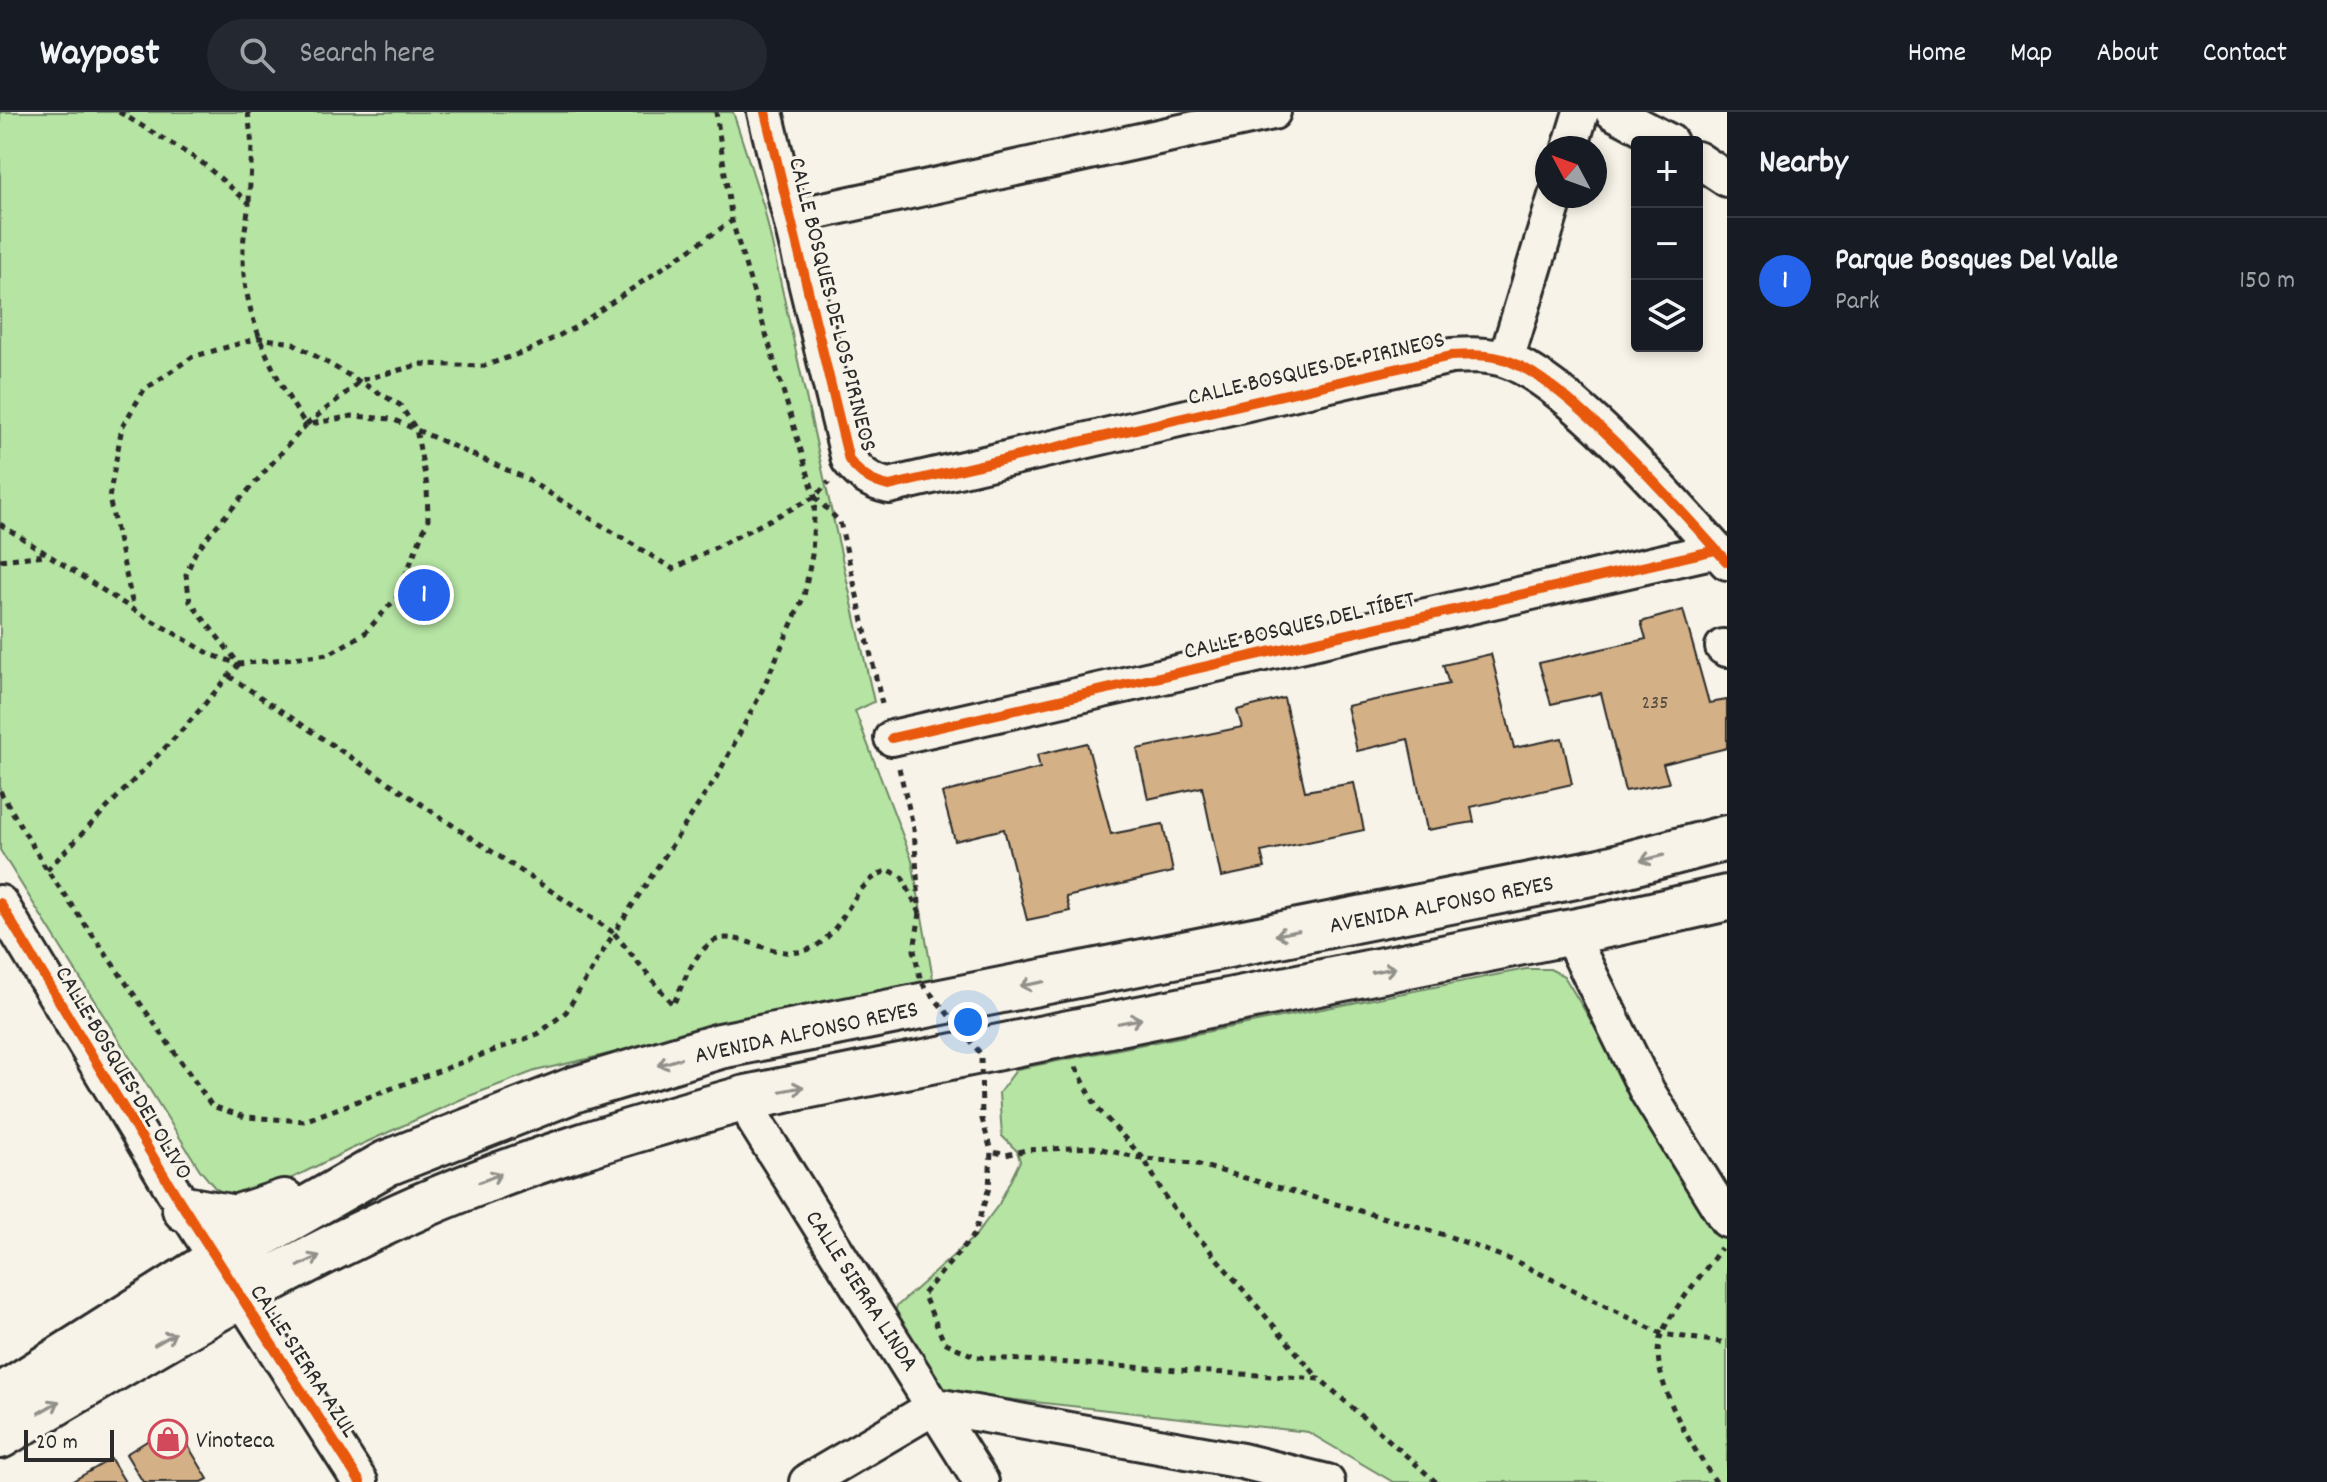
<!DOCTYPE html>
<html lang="en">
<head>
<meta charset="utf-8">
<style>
	:root { --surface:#171b24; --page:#242831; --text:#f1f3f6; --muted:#9ea1a6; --line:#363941; --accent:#2563eb }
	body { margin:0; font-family:Dekko,sans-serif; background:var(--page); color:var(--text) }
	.controls { position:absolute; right:24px; top:24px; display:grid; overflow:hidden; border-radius:8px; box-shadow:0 4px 12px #0003 }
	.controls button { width:72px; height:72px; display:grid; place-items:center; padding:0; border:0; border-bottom:2px solid var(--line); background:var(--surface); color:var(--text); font:40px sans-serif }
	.compass { position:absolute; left:1535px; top:24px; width:72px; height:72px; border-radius:50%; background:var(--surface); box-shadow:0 4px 12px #0003; rotate:311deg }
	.scale { position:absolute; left:24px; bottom:20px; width:90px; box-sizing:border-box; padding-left:8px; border:4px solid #2b2b2b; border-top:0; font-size:22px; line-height:28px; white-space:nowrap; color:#2b2b2b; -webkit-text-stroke:6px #f7f3e8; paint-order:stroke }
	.you { position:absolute; left:968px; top:910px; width:28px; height:28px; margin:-20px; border:6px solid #fff; border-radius:50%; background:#1a73e8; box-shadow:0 0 0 12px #1a73e833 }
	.badge { display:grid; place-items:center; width:52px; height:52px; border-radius:50%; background:var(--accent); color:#fff; font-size:26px; font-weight:700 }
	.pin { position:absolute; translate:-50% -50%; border:4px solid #fff; box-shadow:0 2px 8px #0006 }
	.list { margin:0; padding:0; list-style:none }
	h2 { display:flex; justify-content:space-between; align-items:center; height:104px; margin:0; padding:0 32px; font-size:34px }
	h2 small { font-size:26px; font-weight:400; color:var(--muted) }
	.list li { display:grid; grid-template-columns:52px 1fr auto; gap:24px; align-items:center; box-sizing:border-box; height:128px; padding:0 32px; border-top:2px solid var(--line) }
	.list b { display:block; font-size:30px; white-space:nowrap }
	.list p { margin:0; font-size:26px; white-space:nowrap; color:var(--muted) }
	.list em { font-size:26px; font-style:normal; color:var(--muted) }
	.icon { flex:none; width:44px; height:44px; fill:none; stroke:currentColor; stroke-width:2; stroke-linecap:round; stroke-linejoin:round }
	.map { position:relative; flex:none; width:1727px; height:1370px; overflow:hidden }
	header { display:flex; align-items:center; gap:48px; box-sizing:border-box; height:112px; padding:0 40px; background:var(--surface); border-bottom:2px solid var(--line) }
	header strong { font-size:38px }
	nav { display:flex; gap:44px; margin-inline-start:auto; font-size:28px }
	.search { width:560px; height:72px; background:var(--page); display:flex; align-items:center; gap:20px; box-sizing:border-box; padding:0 28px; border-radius:44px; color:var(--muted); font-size:30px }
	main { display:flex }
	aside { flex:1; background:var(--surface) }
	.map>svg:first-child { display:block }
	.green { fill:#b5e4a3; stroke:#708867; stroke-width:2 }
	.building { fill:#d4b086; stroke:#2b2b2b; stroke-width:2 }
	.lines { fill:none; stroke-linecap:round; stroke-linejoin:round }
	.minor-casing { stroke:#2b2b2b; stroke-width:40 }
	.secondary-casing { stroke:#2b2b2b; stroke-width:50 }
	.path { stroke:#2b2b2b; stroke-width:5; stroke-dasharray:6 6; stroke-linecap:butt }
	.minor { stroke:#f7f3e8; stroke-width:34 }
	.secondary { stroke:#f7f3e8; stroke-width:44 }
	.path-bridge { stroke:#2b2b2b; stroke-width:5; stroke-dasharray:6 6; stroke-linecap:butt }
	.cycleway-casing { stroke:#f7f3e8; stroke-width:15 }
	.cycleway { stroke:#e8590c; stroke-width:10 }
	.oneway { stroke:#918f8a }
	.labels { text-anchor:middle; stroke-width:6; stroke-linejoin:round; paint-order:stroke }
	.number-label { font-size:20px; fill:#554c42 }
	.street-label { font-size:24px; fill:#2b2b2b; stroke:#f7f3e8 }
	.poi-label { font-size:24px; fill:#2b2b2b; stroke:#f7f3e8; text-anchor:start }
</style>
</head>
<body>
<header>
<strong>Waypost</strong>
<div class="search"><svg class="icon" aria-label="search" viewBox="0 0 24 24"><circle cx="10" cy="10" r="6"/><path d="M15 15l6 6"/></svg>Search here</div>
<nav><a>Home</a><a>Map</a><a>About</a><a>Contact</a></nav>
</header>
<main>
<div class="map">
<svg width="1727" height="1370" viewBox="0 0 1727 1370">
	<rect width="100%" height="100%" fill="#f7f3e8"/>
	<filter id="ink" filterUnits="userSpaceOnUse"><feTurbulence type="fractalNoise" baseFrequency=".0125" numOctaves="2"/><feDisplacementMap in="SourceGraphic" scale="16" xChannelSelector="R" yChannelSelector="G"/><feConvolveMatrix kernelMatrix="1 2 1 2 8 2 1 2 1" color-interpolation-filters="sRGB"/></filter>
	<g filter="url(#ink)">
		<!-- green -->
		<path class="green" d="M0,0h733l31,96 110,494 -19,9 57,149 21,119 -398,92 -71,27 -115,52 -95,47 -22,1 -17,-10 -15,-18 -200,-320z
			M1526,857h24l14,7 142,236 21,25v245h-334l-85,-50 -375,-41 -46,-59 10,-26 78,-70 24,-32 21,-43 -3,-10 -15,-15 -3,-43 18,-24z"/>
		<!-- building -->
		<path class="building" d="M1683,498l26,93 18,-3v48l-64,16 6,19 -44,8 -24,-98 -50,11 -12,-41 107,-24 -5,-17z
			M1491,542l23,94 48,-10 10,46 -101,23 3,15 -47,8 -19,-91 -51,12 -10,-45 102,-22 -6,-19z
			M1284,586l21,93 49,-8 10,47 -103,22 4,16 -44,9 -19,-90 -54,12 -11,-50 105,-22 -5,-17z
			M1087,631l24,91 52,-10 10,48 -107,25 4,14 -43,9 -23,-91 -49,12 -13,-48 98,-25 -3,-13z
			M175,1312l33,55 -6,3h-59l-17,-28z
			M111,1347l14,23h-54z"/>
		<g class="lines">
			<defs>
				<path id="minor" d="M765,0l84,348c12,15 22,22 40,26l562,-130c18,-1 38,-2 55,4 63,21 174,150 221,202
					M1613,0l57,30
					M1570,36l11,-36
					M1697,47l30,20
					M791,105l482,-105
					M1506,248l50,-164
					M1723,535l4,2
					M892,626l824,-188
					M0,791l179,297 181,282
					M1569,820l78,159 80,129
					M746,986l10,25 225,359
					M807,1370l129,-76 306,55 85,21"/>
				<path id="secondary" d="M185,1097l50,9 49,-16
					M0,1285l217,-137 170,-97 189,-74 144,-43 881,-175 126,-33
					M0,1324c137,-81 273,-165 419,-229 106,-46 216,-78 327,-109l866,-174 115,-26"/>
			</defs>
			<!-- minor casing -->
			<use href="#minor" class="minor-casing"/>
			<!-- secondary casing -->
			<use href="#secondary" class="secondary-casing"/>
			<!-- path -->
			<path class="path" d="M119,0l81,49 49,42c-2,18 -7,37 -6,55 1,59 31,119 63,167l56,-45 60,-16 62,2 48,-17 42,-21 158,-107
				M248,0l4,34 -3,56
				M815,385l25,25 43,186
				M0,412l134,86 78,45 27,9 90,-10 36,-21 32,-36 31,-78 -1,-33 -11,-57 -16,-24 -107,-62 -34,-5 -67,19 -48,33 -22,37 -13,71 25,112
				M0,448l46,-5
				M229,564l385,257 102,-155 43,-81 45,-101 8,-41 3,-58 -83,-276 -16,-109
				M899,656l15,61 5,75
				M0,679l47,79 165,236 33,11 59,4 234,-87 28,-22 48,-79 59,72c10,-21 19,-49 39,-63 26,-17 70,28 107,2 30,-22 33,-62 70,-74l13,7 18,36
				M47,758l138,-143 54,-63 -49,-62 -4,-27 9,-22 17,-22 94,-106 46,-9 40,3 131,58 150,92 142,-72 14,-15
				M1076,955l21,41 47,51 23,41 152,179
				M1436,1370l-116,-103 -344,-22 -32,-15 -21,-48 51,-59 15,-47 2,-37 15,4 20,-5 67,-3 51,12 49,4 255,73 69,26 145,72 65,9
				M1716,1370c-22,-32 -70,-107 -55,-147 10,-24 44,-64 60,-87"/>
			<!-- minor -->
			<use href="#minor" class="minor"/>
			<!-- secondary -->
			<use href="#secondary" class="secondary"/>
			<!-- path-bridge -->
			<path class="path-bridge" d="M920,801l-6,37 7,32 60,72 1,65 9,32"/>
			<defs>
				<path id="cycleway" d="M765,0l84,348c12,15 22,22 40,26l562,-130c18,-1 38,-2 55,4 63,21 174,150 221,202
					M892,626l824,-188
					M0,791l179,297 181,282"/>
			</defs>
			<!-- cycleway casing -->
			<use href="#cycleway" class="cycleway-casing"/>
			<!-- cycleway -->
			<use href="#cycleway" class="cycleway"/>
		</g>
		<!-- one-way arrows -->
		<defs><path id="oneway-shaft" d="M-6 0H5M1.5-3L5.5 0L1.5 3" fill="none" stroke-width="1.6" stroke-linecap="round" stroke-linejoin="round" transform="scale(2)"/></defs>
		<g class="oneway">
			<use href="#oneway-shaft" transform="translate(1652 746) rotate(166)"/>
			<use href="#oneway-shaft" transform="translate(1287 821) rotate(169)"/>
			<use href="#oneway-shaft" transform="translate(1384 858) rotate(-11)"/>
			<use href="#oneway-shaft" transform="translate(1032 872) rotate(169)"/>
			<use href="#oneway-shaft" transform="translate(1130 909) rotate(-11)"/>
			<use href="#oneway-shaft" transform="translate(669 950) rotate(163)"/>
			<use href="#oneway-shaft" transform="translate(792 977) rotate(-11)"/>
			<use href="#oneway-shaft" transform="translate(490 1066) rotate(-22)"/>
			<use href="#oneway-shaft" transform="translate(309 1149) rotate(-26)"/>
			<use href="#oneway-shaft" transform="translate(165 1227) rotate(-30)"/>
			<use href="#oneway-shaft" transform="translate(49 1295) rotate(-30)"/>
		</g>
	</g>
	<!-- icons -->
	<defs>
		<symbol id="shop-ring" viewBox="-11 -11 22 22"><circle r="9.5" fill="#f7f3e8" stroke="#d1495b" stroke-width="1.5"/><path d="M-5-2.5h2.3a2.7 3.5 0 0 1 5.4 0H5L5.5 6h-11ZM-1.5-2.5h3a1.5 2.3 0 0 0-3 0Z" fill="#d1495b"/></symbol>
	</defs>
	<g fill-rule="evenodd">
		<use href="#shop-ring" x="146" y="1305" width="44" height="44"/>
	</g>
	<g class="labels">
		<!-- number labels -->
		<g class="number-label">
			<text x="1655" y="596">235</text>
		</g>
		<!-- street labels -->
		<g class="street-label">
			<text transform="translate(834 192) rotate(76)" y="8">CALLE BOSQUES DE LOS PIRINEOS</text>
			<text transform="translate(1316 255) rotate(-13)" y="8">CALLE BOSQUES DE PIRINEOS</text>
			<text transform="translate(1299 512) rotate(-13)" y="8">CALLE BOSQUES DEL TÍBET</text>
			<text transform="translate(1441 791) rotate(-11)" y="8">AVENIDA ALFONSO REYES</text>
			<text transform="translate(806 919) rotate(-12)" y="8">AVENIDA ALFONSO REYES</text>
			<text transform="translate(125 960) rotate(59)" y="8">CALLE BOSQUES DEL OLIVO</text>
			<text transform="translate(863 1178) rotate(57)" y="8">CALLE SIERRA LINDA</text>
			<text transform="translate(305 1248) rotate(57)" y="8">CALLE SIERRA AZUL</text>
		</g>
		<!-- poi labels -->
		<g class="poi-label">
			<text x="196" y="1335">Vinoteca</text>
		</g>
	</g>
</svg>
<div class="controls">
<button>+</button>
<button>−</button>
<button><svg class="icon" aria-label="layers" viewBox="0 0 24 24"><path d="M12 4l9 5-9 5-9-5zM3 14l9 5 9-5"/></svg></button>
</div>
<svg class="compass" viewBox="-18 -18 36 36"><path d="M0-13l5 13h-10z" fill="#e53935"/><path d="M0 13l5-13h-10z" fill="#9ea1a6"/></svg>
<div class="scale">20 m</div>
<div class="you"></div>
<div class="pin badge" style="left:424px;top:483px">1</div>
</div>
<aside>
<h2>Nearby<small></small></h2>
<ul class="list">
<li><span class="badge">1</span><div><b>Parque Bosques Del Valle</b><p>Park</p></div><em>150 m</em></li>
</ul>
</aside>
</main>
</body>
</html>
